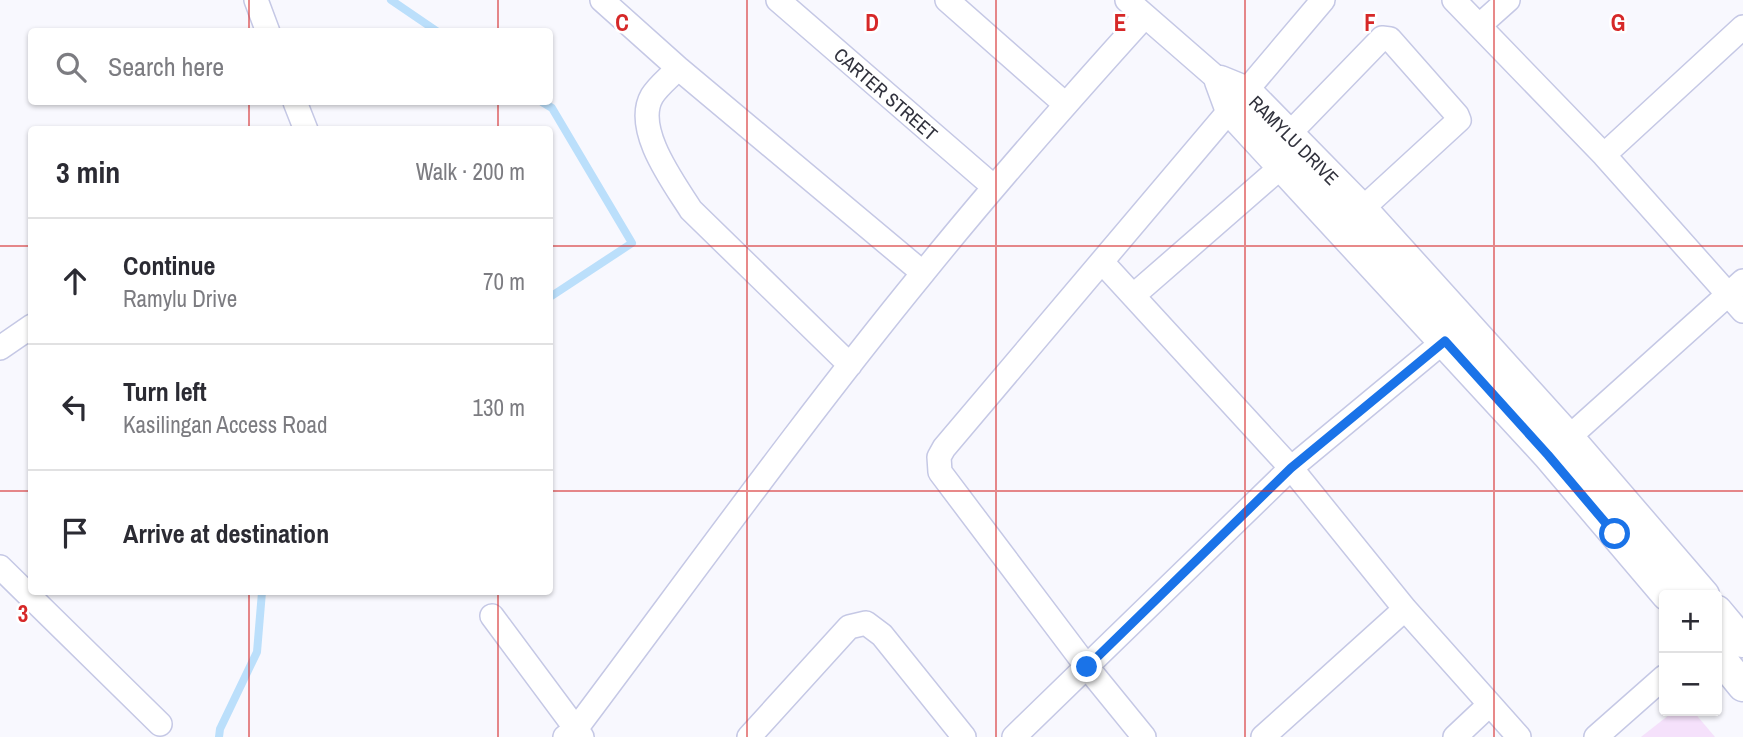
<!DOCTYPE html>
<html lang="en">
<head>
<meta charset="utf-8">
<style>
	:root { --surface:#fff; --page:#f2f2f3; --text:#2b2b33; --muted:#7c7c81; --line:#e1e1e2 }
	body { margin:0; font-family:"Archivo Narrow",sans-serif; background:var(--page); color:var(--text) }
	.controls { position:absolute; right:21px; bottom:21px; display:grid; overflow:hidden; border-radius:7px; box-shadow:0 2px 5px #0004 }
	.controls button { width:63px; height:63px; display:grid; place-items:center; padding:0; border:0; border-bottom:2px solid var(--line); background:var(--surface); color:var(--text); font:35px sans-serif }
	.stop { position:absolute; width:21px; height:21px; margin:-16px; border:5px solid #1a73e8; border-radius:50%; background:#fff }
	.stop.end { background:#1a73e8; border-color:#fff; box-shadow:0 2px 7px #0008 }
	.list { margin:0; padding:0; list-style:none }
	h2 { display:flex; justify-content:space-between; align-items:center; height:91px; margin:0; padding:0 28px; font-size:30px }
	h2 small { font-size:23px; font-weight:400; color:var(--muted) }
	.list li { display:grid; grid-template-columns:46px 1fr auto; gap:21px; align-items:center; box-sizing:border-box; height:126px; padding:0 28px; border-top:2px solid var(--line) }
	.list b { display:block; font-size:26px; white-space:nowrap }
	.list p { margin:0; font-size:23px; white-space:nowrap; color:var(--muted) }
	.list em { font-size:23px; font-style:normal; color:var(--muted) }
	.icon { flex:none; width:38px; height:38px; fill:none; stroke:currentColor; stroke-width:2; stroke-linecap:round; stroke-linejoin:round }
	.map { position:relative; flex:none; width:1743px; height:737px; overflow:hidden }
	.search { position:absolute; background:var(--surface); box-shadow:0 2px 5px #0004; left:28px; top:28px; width:525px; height:77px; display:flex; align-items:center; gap:18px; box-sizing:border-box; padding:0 24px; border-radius:7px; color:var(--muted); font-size:26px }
	.panel { position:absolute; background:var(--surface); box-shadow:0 2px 5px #0004; left:28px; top:126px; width:525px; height:469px; border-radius:7px }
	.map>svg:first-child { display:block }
	.green { fill:#f5e1fb }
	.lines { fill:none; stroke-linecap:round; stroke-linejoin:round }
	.stream { stroke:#bbdffb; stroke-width:8 }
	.minor-casing { stroke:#c5c8e5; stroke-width:26 }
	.tertiary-casing { stroke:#c5c8e5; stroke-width:33 }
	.minor { stroke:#fff; stroke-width:23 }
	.tertiary { stroke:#fff; stroke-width:30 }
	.route { stroke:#1a73e8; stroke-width:9 }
	.grid { fill:none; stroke:#d62828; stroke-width:2; stroke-opacity:0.55 }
	.labels { text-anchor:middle; stroke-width:5; stroke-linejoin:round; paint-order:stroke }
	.street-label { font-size:19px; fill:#31323d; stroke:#fff }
	.grid-label { font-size:23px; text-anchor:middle; font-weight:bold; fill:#d62828; stroke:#fff; stroke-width:5; stroke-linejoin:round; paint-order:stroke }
</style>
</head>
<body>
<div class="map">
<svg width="1743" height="737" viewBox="0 0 1743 737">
	<rect width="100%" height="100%" fill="#f8f8fe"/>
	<!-- green -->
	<path class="green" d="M1674,711h19l22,26h-74z"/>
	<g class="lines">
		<!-- stream -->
		<path class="stream" d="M391,0l47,32
			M542,102l10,6 80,135 -82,54
			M219,737l1,-8 37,-77 5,-60"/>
		<defs>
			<path id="minor" d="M256,0l12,32
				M602,0l76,68 245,205
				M778,0l216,187
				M947,0l118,104
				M1127,0l93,81
				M1454,0l150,155 139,156
				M1480,25l28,-25
				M678,68c-8,9 -20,18 -26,28 -19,33 22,87 39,114l159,155
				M295,102l11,28
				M1289,134l93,-96 8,1 67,76 2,5 -97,89
				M1604,155l139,-128
				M1102,262l189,206 114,141 114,128
				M1134,295l147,-128
				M0,348l32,-22
				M1558,447l185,-166
				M0,567l160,157
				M492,616l90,121
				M565,737l11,-8c115,-153 226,-308 347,-456 71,-88 146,-173 222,-257
				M749,737l100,-110 17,-4 16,12 82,102
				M1014,737l277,-269 164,-136
				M1144,737l-57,-70 -147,-195 -1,-15 5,-9 379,-448
				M1263,737l142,-128
				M1455,737l34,-32
				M1596,737l68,-60"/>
			<path id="tertiary" d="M1220,81l27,11 115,117 206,228 136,158
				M1220,81l11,30 317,344 119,140
				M1717,611l26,31
				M1717,654l26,32"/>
		</defs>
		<!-- minor casing -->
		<use href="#minor" class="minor-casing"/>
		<!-- tertiary casing -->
		<use href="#tertiary" class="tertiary-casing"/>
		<!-- minor -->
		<use href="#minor" class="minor"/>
		<!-- tertiary -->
		<use href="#tertiary" class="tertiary"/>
	</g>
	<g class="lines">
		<!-- route -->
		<path class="route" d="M1087,667l204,-199 154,-127 103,114 67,79"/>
	</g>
	<!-- grid -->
	<path class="grid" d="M249,0v32M498,0v32M747,0v737M996,0v737M1245,0v737M1494,0v737M249,102v28M498,102v28M0,246h32M550,246h1193M0,491h32M550,491h1193M249,592v145M498,592v145"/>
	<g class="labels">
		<!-- street labels -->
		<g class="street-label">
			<text transform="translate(886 94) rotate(41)" y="7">CARTER STREET</text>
			<text transform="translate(1294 140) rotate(45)" y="7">RAMYLU DRIVE</text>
		</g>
	</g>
	<g class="grid-label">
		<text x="622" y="31">C</text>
		<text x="872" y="31">D</text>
		<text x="1120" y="31">E</text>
		<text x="1370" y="31">F</text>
		<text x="1618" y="31">G</text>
		<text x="23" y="622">3</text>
	</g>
</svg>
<div class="controls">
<button>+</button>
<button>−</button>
</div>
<div class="stop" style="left:1615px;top:534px"></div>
<div class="stop end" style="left:1087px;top:667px"></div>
<div class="search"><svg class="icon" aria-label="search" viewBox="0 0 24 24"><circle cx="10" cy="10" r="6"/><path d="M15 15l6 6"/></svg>Search here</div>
<section class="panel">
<h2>3 min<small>Walk · 200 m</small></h2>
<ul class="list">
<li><svg class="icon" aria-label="ahead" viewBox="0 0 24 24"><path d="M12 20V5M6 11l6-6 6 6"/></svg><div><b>Continue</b><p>Ramylu Drive</p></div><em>70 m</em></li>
<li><svg class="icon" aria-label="left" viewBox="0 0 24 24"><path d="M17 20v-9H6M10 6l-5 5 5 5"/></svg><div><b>Turn left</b><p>Kasilingan Access Road</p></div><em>130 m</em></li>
<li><svg class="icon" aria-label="arrive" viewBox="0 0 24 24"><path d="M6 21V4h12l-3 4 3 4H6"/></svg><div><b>Arrive at destination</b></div></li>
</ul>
</section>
</div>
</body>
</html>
